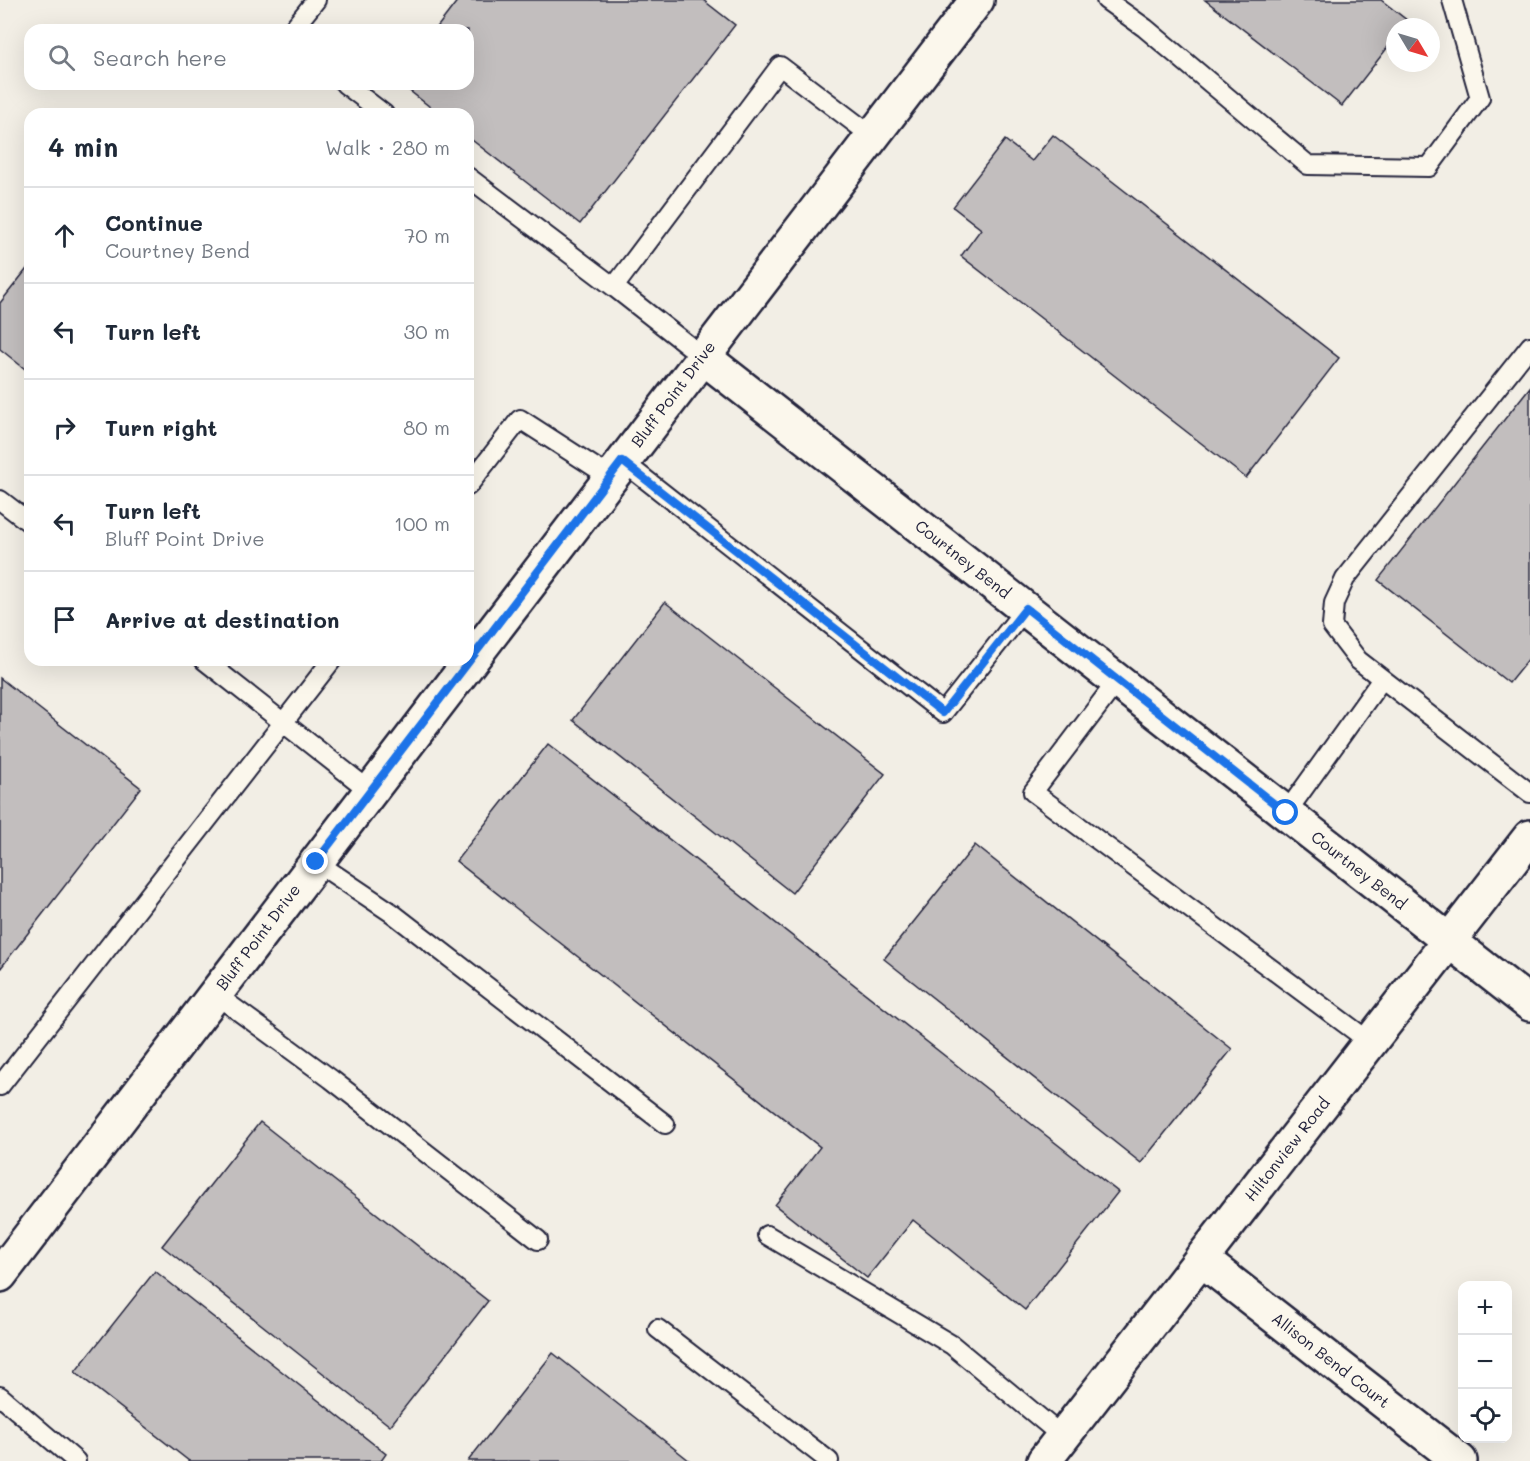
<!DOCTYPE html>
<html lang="en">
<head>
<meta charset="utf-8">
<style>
	:root { --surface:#fff; --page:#f2f2f3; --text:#1f2937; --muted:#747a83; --line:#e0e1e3 }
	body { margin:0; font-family:Mali,sans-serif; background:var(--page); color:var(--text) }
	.controls { position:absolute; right:18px; bottom:18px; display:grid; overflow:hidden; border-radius:12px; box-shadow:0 6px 24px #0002 }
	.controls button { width:54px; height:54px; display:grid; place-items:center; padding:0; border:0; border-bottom:2px solid var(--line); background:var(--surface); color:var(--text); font:30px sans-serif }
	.compass { position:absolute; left:1386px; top:18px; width:54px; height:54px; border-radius:50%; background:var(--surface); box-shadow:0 6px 24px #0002; rotate:128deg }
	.stop { position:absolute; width:18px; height:18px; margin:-14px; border:4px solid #1a73e8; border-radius:50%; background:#fff }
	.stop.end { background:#1a73e8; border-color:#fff; box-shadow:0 2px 6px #0008 }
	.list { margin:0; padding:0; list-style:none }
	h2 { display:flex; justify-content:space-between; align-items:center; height:78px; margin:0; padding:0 24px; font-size:26px }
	h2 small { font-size:20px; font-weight:400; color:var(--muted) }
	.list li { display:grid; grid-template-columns:39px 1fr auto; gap:18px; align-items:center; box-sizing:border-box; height:96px; padding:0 24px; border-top:2px solid var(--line) }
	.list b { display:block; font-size:22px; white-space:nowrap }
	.list p { margin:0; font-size:20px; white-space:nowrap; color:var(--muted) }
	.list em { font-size:20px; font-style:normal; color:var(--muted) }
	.icon { flex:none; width:33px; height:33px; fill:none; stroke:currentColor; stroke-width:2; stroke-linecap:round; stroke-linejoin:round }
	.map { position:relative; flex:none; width:1530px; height:1461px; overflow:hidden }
	.search { position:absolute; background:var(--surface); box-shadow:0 6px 24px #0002; left:24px; top:24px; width:450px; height:66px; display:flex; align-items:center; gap:15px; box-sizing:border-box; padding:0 21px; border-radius:18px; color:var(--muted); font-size:22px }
	.panel { position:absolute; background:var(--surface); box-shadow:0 6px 24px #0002; left:24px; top:108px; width:450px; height:558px; border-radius:18px }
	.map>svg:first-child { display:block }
	.building { fill:#c2bebe; stroke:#22223b; stroke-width:1.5 }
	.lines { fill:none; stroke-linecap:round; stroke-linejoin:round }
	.lane-casing { stroke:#22223b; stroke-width:22 }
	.street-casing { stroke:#22223b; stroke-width:38 }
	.secondary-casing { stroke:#22223b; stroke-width:38 }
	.lane { stroke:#fbf7ec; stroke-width:18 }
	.street { stroke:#fbf7ec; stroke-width:33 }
	.secondary { stroke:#fbf7ec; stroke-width:33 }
	.route { stroke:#1a73e8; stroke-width:8 }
	.labels { text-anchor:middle; stroke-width:4.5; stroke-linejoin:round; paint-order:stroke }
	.street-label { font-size:16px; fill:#22223b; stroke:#fbf7ec }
</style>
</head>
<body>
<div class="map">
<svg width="1530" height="1461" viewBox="0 0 1530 1461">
	<rect width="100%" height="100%" fill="#f2eee5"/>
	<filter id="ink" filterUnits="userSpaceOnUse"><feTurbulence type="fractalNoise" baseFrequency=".0167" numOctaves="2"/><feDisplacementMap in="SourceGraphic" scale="12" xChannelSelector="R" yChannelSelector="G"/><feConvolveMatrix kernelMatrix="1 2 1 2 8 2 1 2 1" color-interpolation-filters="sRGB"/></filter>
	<g filter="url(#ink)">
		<!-- building -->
		<path class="building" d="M458,0h245l32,25 -155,199 -112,-87v-23h-29l-38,-30h67v-54h-33z
			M1205,0h176l27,21 -4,6h-9v11l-53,68z
			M1053,135l286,223 -93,120 -285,-222 20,-27 -28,-22 52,-67 27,21z
			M30,265v108l-30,-24v-46z
			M1530,387v270l-21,26 -131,-103z
			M665,602l220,172 -93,119 -219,-173z
			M0,678l141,110 -141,181z
			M548,744l570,448 -93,118 -112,-90 -46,58 -92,-73 45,-58 -364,-286z
			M975,845l257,204 -91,114 -257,-204z
			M260,1122l228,179 -98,125 -228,-180z
			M155,1271l231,183 -5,7h-192l-114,-89z
			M553,1353l137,108h-222z"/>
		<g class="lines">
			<defs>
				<path id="lane" d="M1106,0l39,28 163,137 121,2 51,-69 -28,-98
					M292,30l24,-30
					M345,84l39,30
					M468,177l146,110
					M1530,346l-185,233 -11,24 -2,23 26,34 172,133
					M702,356l-88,-69 166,-221 92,70
					M622,461l321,252 83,-105
					M468,486l52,-67 90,58
					M0,500l30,23
					M204,660l166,131
					M1118,680l-85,112 337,250
					M1286,813l96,-134
					M316,862l76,51 273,211
					M215,994l116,85 207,161
					M0,1086l332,-426
					M767,1235l185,110 111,92
					M658,1329l171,132
					M0,1396l76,65"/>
				<path id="street" d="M702,356l828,648
					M1201,1259l259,202
					M1044,1461l486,-624"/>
				<path id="secondary" d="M0,1275l977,-1275"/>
			</defs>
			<!-- lane casing -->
			<use href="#lane" class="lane-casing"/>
			<!-- street casing -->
			<use href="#street" class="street-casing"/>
			<!-- secondary casing -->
			<use href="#secondary" class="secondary-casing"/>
			<!-- lane -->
			<use href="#lane" class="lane"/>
			<!-- street -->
			<use href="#street" class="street"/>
			<!-- secondary -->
			<use href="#secondary" class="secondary"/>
		</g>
	</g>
	<g class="lines" filter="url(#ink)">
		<!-- route -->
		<path class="route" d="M316,862l306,-401 321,252 83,-105 260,205"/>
	</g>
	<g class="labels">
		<!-- street labels -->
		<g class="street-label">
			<text transform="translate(673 394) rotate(-53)" y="6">Bluff Point Drive</text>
			<text transform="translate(963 559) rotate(38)" y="6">Courtney Bend</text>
			<text transform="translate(1359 870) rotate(38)" y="6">Courtney Bend</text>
			<text transform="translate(258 937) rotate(-53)" y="6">Bluff Point Drive</text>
			<text transform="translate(1287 1149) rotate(-52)" y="6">Hiltonview Road</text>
			<text transform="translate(1331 1360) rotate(38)" y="6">Allison Bend Court</text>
		</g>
	</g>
</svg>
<div class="controls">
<button>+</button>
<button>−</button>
<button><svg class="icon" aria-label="locate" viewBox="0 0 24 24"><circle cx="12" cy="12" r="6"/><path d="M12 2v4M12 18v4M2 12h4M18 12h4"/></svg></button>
</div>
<svg class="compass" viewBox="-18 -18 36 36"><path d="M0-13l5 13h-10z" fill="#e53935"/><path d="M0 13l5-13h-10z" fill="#747a83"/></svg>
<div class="stop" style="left:1286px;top:813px"></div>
<div class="stop end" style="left:316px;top:862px"></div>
<div class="search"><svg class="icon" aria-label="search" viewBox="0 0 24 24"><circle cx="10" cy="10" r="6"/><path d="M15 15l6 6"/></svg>Search here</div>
<section class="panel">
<h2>4 min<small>Walk · 280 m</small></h2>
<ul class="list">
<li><svg class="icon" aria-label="ahead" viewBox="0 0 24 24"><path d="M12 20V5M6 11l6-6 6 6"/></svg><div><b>Continue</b><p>Courtney Bend</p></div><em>70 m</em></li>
<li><svg class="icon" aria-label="left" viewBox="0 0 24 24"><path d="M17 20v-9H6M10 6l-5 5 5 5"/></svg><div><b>Turn left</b></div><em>30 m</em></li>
<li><svg class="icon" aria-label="right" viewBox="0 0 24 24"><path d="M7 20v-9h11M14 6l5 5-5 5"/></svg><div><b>Turn right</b></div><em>80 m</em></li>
<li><svg class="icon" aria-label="left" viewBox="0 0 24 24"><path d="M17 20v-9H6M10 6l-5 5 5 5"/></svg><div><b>Turn left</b><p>Bluff Point Drive</p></div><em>100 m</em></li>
<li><svg class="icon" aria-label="arrive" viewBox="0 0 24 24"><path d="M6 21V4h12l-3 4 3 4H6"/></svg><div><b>Arrive at destination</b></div></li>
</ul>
</section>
</div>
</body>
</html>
